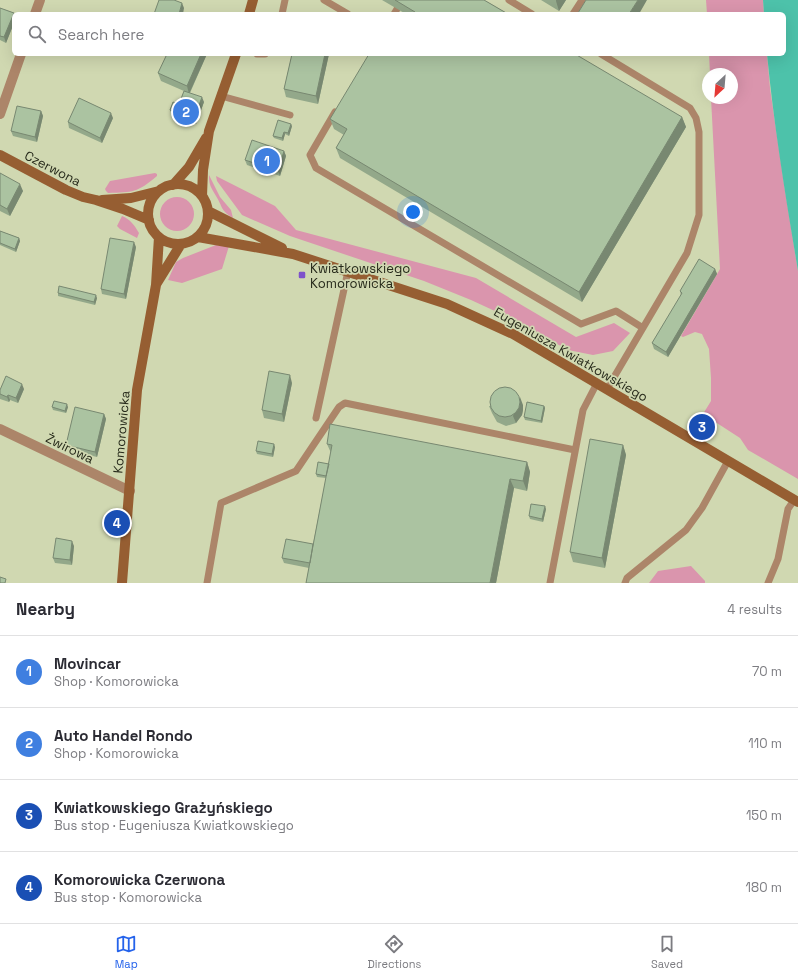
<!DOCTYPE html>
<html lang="en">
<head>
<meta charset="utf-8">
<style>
	:root { --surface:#fff; --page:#f7f7f7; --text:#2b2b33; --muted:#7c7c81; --line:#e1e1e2; --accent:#2563eb }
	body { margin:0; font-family:"Space Grotesk",sans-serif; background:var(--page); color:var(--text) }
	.compass { position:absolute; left:702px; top:68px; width:36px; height:36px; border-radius:50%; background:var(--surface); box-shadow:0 4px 16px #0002; rotate:206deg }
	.you { position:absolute; left:413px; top:212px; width:14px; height:14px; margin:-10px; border:3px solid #fff; border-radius:50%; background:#1a73e8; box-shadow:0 0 0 6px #1a73e833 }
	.badge { display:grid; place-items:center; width:26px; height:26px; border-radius:50%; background:var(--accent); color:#fff; font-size:13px; font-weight:700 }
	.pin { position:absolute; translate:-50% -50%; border:2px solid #fff; box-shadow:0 1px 4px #0006 }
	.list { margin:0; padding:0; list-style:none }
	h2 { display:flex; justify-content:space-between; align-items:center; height:52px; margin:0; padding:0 16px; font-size:17px }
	h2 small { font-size:13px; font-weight:400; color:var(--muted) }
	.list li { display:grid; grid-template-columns:26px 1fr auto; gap:12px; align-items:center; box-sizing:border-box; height:72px; padding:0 16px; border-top:1px solid var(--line) }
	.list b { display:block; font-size:15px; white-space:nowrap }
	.list p { margin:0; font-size:13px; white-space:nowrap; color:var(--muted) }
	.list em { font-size:13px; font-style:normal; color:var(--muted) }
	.icon { flex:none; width:22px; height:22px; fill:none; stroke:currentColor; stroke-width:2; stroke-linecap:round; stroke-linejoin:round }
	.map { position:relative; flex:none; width:798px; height:583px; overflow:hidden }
	.search { position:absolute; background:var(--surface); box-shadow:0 4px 16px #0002; left:12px; right:12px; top:12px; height:44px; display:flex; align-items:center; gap:10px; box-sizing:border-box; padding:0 14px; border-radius:6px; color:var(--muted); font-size:15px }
	.sheet { height:340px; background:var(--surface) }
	nav { display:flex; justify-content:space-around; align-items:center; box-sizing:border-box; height:56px; border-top:1px solid var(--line); background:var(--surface); font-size:11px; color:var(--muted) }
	nav a { display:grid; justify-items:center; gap:2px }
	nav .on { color:var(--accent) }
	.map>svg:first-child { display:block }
	.green { fill:#da95ad }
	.water { fill:#4dc2aa }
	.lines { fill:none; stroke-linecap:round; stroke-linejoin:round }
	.lane { stroke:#ac8569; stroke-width:7 }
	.street { stroke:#ac8569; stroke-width:10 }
	.secondary { stroke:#965e32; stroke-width:10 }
	.wall { fill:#93a88a }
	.shaded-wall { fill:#788871 }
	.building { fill:#abc3a1; stroke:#788871 }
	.poi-dot { fill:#7e52cb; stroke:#d0d8b1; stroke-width:1.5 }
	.labels { text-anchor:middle; stroke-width:3.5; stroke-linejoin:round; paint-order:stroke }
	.street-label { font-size:13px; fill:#26291a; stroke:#d0d8b1 }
	.poi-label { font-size:13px; fill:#26291a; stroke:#d0d8b1; text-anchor:start }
</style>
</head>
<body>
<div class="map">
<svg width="798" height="583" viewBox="0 0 798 583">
	<rect width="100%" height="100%" fill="#d0d8b1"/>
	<!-- green -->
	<path class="green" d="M706,0h57l1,14h-57z
		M709,54h58l3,34 14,96 14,87v208l-50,-29 -8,-12 -37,-24 8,-13v-23l-2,-29 -7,-15 -7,-2 -12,5 -2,-1 39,-67 -9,-171h21v-24h-22z
		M155,173l2,1v2c-20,17 -24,16 -49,17l-2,-2 -1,-2 5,-8z
		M209,175l11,22 11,13 2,8c-13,-8 -10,-11 -17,-22 -5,-9 -7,-10 -7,-21z
		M216,176l59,30 21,24 180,48 100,59 38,-14 16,10 -17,18 -20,4 -25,-5 -58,-32 -39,-18 -47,-19 -134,-45 -48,-21 -25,-34z
		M160 214a17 17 0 1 1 34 0a17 17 0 1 1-34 0Z
		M122,216c8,3 13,10 17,17l-2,5 -17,-9 -3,-3z
		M216,245l13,1 -7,23 -40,14 -14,-3 8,-18 7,-4z
		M691,566l14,15v2h-56l9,-12z"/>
	<!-- water -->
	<path class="water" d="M763,0h35v271c-12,-72 -24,-144 -31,-217h17v-40h-20z"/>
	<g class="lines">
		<!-- lane -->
		<path class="lane" d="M324,0l24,14
			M509,0l23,14
			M282,14l3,-14
			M394,14l3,-5
			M573,14l9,-14
			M257,54h8
			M601,54l89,54 6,10 3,14v83l-12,38 -80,136
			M221,96l69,19
			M335,112l-25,43 6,13 265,156 35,-13 27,17
			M316,418l32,-147
			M207,583l14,-80 75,-32 43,-64 6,-4 230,47
			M550,583l33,-173 14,-27
			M625,583l2,-5 59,-48 16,-22 26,-47
			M768,583l10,-24 10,-50 6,-9"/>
		<!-- street -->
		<path class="street" d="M35,14l5,-14
			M0,114l21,-60
			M0,429l130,62"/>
		<!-- secondary -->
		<path class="secondary" d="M249,14l4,-14
			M0,155l66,35 17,7 13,3 27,9 26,11
			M148 214a30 30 0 1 1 60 0a30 30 0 1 1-60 0Z
			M173,185l16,-18 17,-29
			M202,196l1,-26 6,-39 27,-77
			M102,200l29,-2 28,-7
			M208,211l74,37
			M198,237l95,17 154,50 66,30 285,168
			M157,283l24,-39
			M122,583l15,-193 19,-105 3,-48"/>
	</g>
	<!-- wall -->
	<path class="wall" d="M382,0h102l24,14h-102z
		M541,0h25l-7,11z
		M0,8l14,5v10l-8,20 -6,-3z
		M207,54l-17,39 14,9 -8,22 -24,-9 -2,-5 9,-6 5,-13 -23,-10 -3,-8z
		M292,54h37l-11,50 -32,-7 -2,-8z
		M41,111l2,5 -6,26 -24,-6 -2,-5z
		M682,117l4,10 -104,175 -242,-144 -4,-10 8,-13 -10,-6 -4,-10z
		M113,118l-11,25 -33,-15 -1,-6z
		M292,126l-3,10 -4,-2 -2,7 -9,-3 -1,-2z
		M284,151l2,5 -6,20 -33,-11 -2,-5z
		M0,173l23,18 -13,25 -10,-5z
		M0,231l19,7 1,3 -4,11 -16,-7z
		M136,247l-10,52 -24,-5 -1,-5z
		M715,269l2,5 -49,83 -14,-8 -2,-6 29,-47 -1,-5z
		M58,293l39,5 -2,7 -37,-9z
		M292,383l-8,39 -20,-4 -2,-8z
		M24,389l-6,14 -8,-3 -1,2 -9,-3v-9z
		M523,405v5l-1,5 -6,8 -10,3 -9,-4 -5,-9 -3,-7z
		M544,406l1,2 -3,15 -17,-3 -1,-3z
		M52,407h16l-2,6 -13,-3z
		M104,414l2,5 -9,38 -29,-7 -2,-5z
		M327,444l200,18 3,10 -3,19 -13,-3 -18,95h-190l3,-15 -25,-5 -2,-5 31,-14 13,-66 -9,-1 -1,-3 13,-10 2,-11z
		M623,445l3,10 -21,113 -32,-6 -3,-10z
		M275,447l-2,10 -16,-3 -1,-3z
		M546,509l-3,13 -13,-3 -1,-3z
		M74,546l-2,19 -17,-2 -2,-5z"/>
	<!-- shaded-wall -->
	<path class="shaded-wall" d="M556,0h10l-7,11 -3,-10z
		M638,0h9l-8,14h-10z
		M182,3l2,5 -1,6h-4z
		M14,13v10l-8,20 -2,-6z
		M201,54h6l-18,40 -2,-8z
		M325,54h4l-11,50 -2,-8z
		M202,97l2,5 -8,22 -2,-5z
		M41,111l2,5 -6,26 -2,-5z
		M111,113l2,5 -11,25 -2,-5z
		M682,117l4,10 -104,175 -3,-10z
		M291,124l1,2 -3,10 -1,-3z
		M284,132l1,2 -2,7 -1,-3z
		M284,151l2,5 -6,20 -2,-5z
		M20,184l3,7 -13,25 -3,-7z
		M19,238l1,3 -4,11 -1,-3z
		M134,242l2,5 -10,52 -2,-5z
		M715,269l2,5 -49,83 -2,-5z
		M96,295l1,3 -2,7 -1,-3z
		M290,375l2,8 -8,39 -2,-8z
		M22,384l2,5 -6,14 -2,-5z
		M8,395l2,5 -1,2 -2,-5z
		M520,397l3,8v5l-1,5 -6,8 -3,-7z
		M67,404l1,3 -2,6 -1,-2z
		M544,406l1,2 -3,15 -1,-2z
		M104,414l2,5 -9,38 -2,-5z
		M274,444l1,3 -2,10 -1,-3z
		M623,445l3,10 -21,113 -3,-10z
		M527,462l3,10 -3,19 -4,-10z
		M510,479l4,9 -18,95h-6z
		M545,506l1,3 -3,13 -1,-3z
		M72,541l2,5 -2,19 -2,-5z"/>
	<!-- building -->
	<path class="building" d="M159,0h15l8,3 -3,11h-25z
		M395,0h89l24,14h-94l1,-2z
		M586,0h52l-9,14h-50l-1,-1z
		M0,8l14,5 -10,24 -4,-1z
		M167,54h34l-14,32 -29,-13z
		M292,54h33l-9,42 -32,-7z
		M369,54h206l107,63 -103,175 -243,-144 11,-19 -17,-10z
		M184,91l18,6 -8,22 -24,-9 3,-8 6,2z
		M79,98l32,15 -11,25 -32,-16z
		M17,106l24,5 -6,26 -24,-6z
		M278,120l13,4 -3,9 -4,-1 -2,6 -9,-2z
		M252,140l32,11 -6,20 -33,-11z
		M0,173l20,11 -13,25 -7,-4z
		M0,231l19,7 -4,11 -15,-6z
		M110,238l24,4 -10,52 -23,-5z
		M699,259l16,10 -49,83 -14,-9 30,-50 -2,-2z
		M59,286l37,9 -2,7 -36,-9z
		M269,371l21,4 -8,39 -20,-4z
		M6,376l16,8 -6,14 -8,-3 -1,2 -7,-3v-4z
		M490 402a15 15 0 1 1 30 0a15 15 0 1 1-30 0Z
		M54,401l13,3 -2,7 -13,-4z
		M527,402l17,4 -3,15 -17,-4z
		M75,407l29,7 -9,38 -29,-7z
		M330,424l197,38 -4,19 -13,-2 -20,104h-184l26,-138 -5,-1z
		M590,439l33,6 -21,113 -32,-6z
		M258,441l16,3 -2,10 -16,-3z
		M318,462l11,2 -3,12 -10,-2z
		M531,504l14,2 -3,13 -13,-3z
		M56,538l16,3 -2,19 -17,-2z
		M286,539l27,5 -3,19 -28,-5z
		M0,577l6,2 -1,4h-5z"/>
	<!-- markers -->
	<rect class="poi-dot" x="298" y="271" width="8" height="8" rx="2"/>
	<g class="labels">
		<!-- street labels -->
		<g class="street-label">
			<text transform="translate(53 168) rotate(27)" y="5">Czerwona</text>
			<text transform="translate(571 354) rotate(30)" y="5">Eugeniusza Kwiatkowskiego</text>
			<text transform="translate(121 432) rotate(-85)" y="5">Komorowicka</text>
			<text transform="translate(70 448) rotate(26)" y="5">Żwirowa</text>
		</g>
		<!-- poi labels -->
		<g class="poi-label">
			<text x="310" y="273">Kwiatkowskiego<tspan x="310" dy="15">Komorowicka</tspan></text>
		</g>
	</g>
</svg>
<svg class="compass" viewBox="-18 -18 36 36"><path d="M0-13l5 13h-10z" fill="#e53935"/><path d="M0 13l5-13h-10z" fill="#7c7c81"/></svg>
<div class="you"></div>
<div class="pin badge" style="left:267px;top:161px;background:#3f7fe0">1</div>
<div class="pin badge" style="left:186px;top:112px;background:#3f7fe0">2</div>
<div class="pin badge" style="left:702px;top:427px;background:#1a4fb4">3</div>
<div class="pin badge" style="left:117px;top:523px;background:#1a4fb4">4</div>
<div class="search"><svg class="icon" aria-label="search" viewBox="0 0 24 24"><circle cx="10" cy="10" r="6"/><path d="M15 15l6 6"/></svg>Search here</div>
</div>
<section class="sheet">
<h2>Nearby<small>4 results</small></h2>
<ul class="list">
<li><span class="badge" style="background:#3f7fe0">1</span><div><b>Movincar</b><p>Shop · Komorowicka</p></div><em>70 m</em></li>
<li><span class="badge" style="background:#3f7fe0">2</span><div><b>Auto Handel Rondo</b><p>Shop · Komorowicka</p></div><em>110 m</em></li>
<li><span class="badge" style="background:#1a4fb4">3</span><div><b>Kwiatkowskiego Grażyńskiego</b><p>Bus stop · Eugeniusza Kwiatkowskiego</p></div><em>150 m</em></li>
<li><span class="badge" style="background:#1a4fb4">4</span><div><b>Komorowicka Czerwona</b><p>Bus stop · Komorowicka</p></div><em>180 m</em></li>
</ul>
</section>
<nav>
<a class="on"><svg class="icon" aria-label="map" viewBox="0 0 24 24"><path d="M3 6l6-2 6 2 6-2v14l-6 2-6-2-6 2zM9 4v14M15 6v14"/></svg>Map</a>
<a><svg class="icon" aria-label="directions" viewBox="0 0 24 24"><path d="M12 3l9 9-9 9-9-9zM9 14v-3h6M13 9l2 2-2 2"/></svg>Directions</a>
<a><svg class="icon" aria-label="saved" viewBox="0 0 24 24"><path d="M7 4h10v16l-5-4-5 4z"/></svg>Saved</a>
</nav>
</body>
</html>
